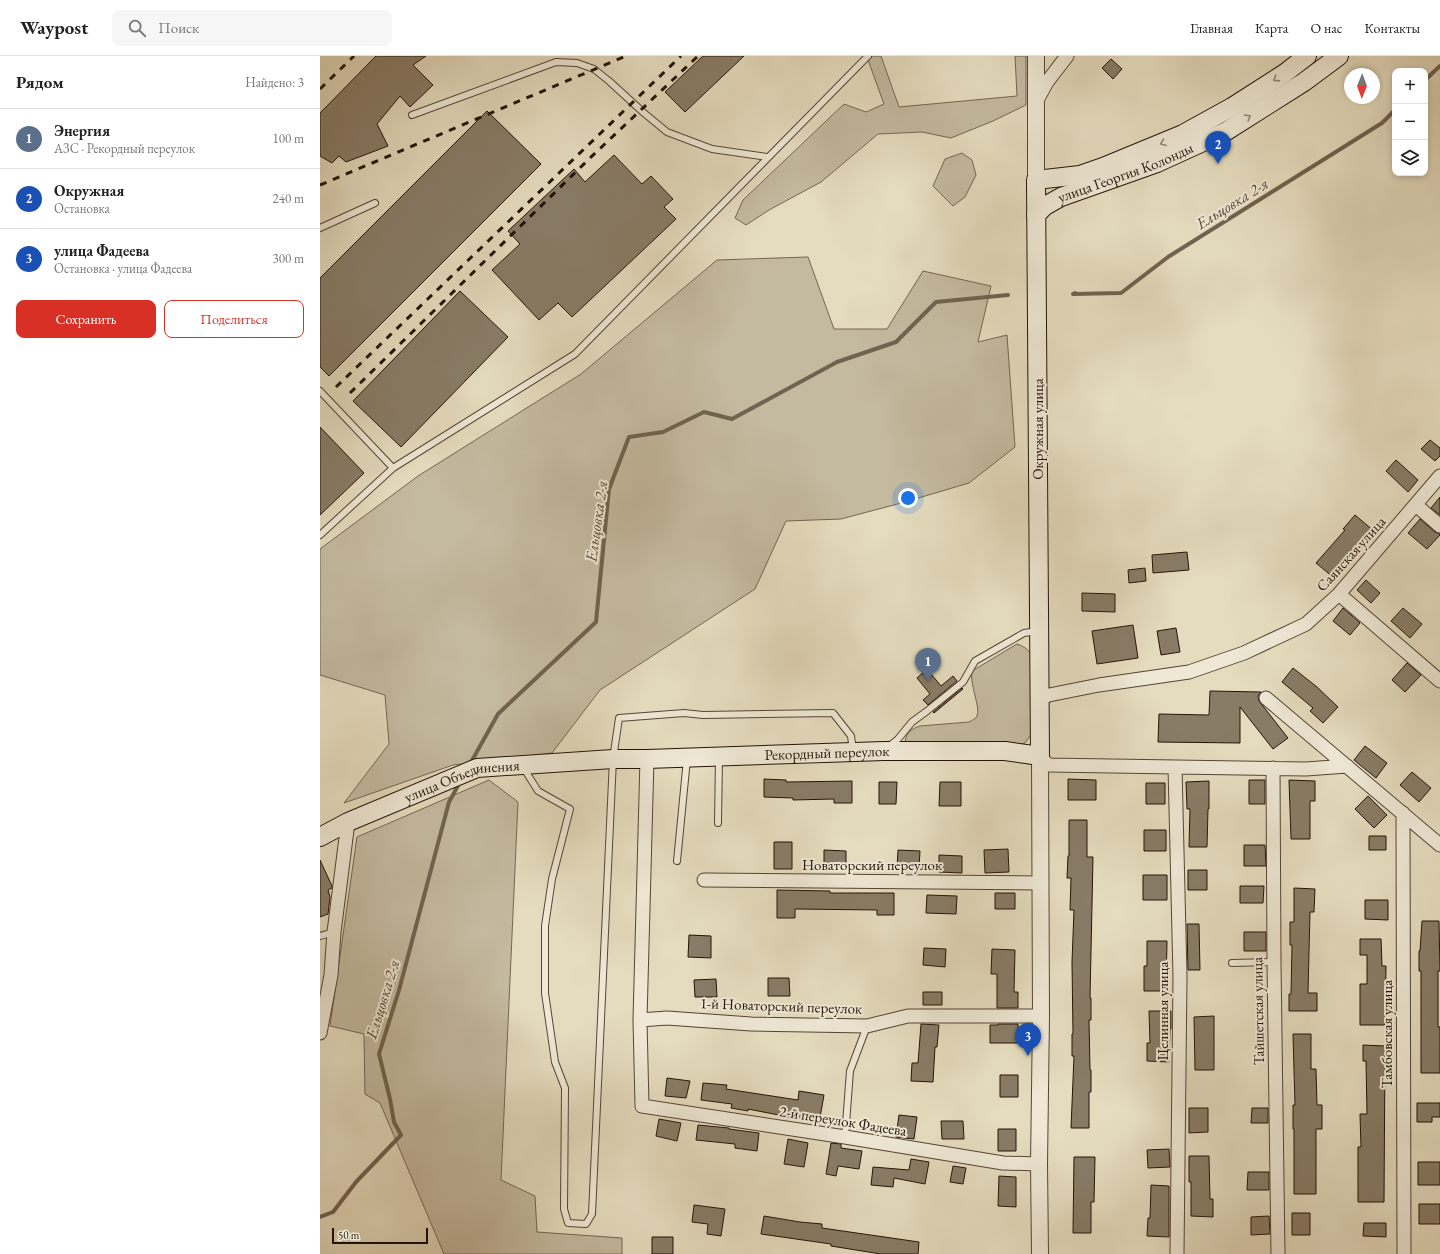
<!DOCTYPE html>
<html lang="ru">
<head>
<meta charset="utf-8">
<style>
	:root { --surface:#fff; --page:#f6f6f6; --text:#222; --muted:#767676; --line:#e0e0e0; --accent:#d93025 }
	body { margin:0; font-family:"EB Garamond",serif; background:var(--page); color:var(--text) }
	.controls { position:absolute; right:12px; top:12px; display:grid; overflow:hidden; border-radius:8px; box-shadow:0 2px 6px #0003 }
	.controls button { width:36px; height:36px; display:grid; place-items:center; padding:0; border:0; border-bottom:1px solid var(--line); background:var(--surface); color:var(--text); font:20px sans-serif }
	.compass { position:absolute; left:1024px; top:12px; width:36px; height:36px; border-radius:50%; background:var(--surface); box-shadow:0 2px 6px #0003; rotate:181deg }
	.scale { position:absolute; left:12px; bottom:10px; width:96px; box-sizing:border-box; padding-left:4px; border:2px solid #241307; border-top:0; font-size:11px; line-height:14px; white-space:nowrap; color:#241307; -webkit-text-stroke:3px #eee8d5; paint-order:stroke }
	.you { position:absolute; left:588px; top:442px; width:14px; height:14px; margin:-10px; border:3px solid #fff; border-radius:50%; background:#1a73e8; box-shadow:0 0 0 6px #1a73e833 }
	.badge { display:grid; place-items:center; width:26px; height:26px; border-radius:50%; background:var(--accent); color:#fff; font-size:13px; font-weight:700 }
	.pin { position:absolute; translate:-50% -33px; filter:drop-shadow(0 1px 2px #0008) }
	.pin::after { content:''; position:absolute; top:21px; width:14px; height:12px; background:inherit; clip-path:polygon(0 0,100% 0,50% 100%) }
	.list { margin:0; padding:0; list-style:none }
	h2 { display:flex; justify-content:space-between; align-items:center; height:52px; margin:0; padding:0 16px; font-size:17px }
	h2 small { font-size:13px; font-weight:400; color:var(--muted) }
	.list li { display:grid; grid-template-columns:26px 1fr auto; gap:12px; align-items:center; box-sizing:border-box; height:60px; padding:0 16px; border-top:1px solid var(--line) }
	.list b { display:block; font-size:15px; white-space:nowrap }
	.list p { margin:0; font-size:13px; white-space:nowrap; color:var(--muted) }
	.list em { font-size:13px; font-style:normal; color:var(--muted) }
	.actions { display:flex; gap:8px; padding:12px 16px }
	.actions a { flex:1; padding:9px 0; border:1px solid var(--accent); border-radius:8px; text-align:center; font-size:14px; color:var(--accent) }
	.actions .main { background:var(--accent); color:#fff }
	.icon { flex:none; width:22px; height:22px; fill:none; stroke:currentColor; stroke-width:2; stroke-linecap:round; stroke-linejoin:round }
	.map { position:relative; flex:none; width:1120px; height:1198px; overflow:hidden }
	header { display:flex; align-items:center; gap:24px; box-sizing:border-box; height:56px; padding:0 20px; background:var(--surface); border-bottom:1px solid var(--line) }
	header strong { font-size:19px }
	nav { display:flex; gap:22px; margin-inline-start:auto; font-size:14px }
	.search { width:280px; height:36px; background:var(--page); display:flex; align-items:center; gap:10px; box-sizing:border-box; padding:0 14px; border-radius:8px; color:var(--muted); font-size:15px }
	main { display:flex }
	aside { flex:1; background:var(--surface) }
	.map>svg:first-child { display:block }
	.green { fill:#c4baa0; stroke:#746654 }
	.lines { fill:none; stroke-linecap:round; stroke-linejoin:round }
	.stream { stroke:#706350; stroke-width:4 }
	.building { fill:#887c67; stroke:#241307 }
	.service-casing { stroke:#544535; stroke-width:8 }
	.minor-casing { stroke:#544535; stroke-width:15 }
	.tertiary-casing { stroke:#544535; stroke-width:18 }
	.secondary-casing { stroke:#241307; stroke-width:20 }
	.service { stroke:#eee8d5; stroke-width:6 }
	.minor { stroke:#eee8d5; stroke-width:13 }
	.tertiary { stroke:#eee8d5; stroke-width:16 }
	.secondary { stroke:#eee8d5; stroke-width:18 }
	.rail { stroke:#241307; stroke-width:3; stroke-dasharray:7 7; stroke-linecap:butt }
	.oneway { stroke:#938878 }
	.labels { text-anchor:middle; stroke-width:4; stroke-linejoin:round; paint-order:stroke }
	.street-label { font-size:15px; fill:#241307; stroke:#eee8d5 }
	.water-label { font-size:16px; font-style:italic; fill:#574837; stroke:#eee8d5 }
</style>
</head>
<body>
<header>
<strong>Waypost</strong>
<div class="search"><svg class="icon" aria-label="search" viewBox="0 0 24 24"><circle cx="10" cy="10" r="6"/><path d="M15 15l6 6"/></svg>Поиск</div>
<nav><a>Главная</a><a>Карта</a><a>О нас</a><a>Контакты</a></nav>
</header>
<main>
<aside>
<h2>Рядом<small>Найдено: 3</small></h2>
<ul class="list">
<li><span class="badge" style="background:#5c6f8a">1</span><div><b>Энергия</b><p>АЗС · Рекордный переулок</p></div><em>100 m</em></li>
<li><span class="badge" style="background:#1a4fb4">2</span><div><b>Окружная</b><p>Остановка</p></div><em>240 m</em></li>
<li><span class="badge" style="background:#1a4fb4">3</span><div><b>улица Фадеева</b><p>Остановка · улица Фадеева</p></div><em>300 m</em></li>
</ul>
<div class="actions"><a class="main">Сохранить</a><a>Поделиться</a></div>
</aside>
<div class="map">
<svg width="1120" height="1198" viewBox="0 0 1120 1198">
	<rect width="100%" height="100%" fill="#e5dcbf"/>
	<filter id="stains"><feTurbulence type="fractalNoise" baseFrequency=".005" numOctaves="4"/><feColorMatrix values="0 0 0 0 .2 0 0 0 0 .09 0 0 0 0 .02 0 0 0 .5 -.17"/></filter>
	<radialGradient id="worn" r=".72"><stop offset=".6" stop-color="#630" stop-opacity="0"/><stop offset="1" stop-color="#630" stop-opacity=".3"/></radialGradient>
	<!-- green -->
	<path class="green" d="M548,0h13l18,51 118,-11 -2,-40h11v49l-33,16 -42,17 -29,-6 -44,2 -57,48 -52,28 -23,15 -11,-7 8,-18 101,-96 22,8 18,-8 -17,-47z
		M642,97l10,7 4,15 -11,22 -12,9 -20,-20 12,-27z
		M488,201l26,72h53l36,-58 68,15 -13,56 29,-7 8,112 -46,36 -64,19 -64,17 -55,2 -31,68 -155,101 -48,63 -99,12 -109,38 45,-59 -4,-49 -65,-20v-126l98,-73 163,-102 136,-114z
		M697,588c9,3 12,7 17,14l-1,74 -8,11 -6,2 -110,2 -4,-6c2,-9 6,-12 15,-15l49,-4c3,-2 7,-3 8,-6 4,-8 -8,-33 -5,-45z
		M169,724l29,22 -17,378 34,16 2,36 85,6v16h-178l-64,-151 -15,-9 -1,-60 -34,-8 27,-189z"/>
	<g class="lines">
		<!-- stream -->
		<path class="stream" d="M1105,24l15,-14
			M755,237l-2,1 48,-1 47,-36 214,-134 13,-13
			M150,708l28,-50 98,-92 13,-133 20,-52 34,-5 41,-20 28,7 105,-57 59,-20 40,-40 72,-7
			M0,1161l13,-5 23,-30 45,-47 -7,-13 -4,-23 -11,-45 20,-64 50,-188 11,-20"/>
	</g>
	<!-- building -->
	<path class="building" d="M56,0h50l-13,9 20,20 -23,22 -10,-11 -23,28 11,22 -42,16 -7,-6 -7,7 -12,-7v-43z
		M383,0h41l-59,56 -20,-20z
		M791,3l11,10 -9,10 -11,-11z
		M167,55l54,53 -212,212 -9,-9v-89z
		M294,99l28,29 9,-8 22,23 -9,8 12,12 -104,98 -14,-14 -19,17 -47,-50 28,-26 -12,-13 66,-62 11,13z
		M140,235l48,46 -107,110 -48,-46z
		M0,371l44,46 -44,42z
		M1110,384l10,8v8l-5,5 -14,-12z
		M1076,404l22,20 -10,12 -22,-21z
		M1120,441v18l-9,-7z
		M1035,459l19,16 -41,46 -17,-14 29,-33 -2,-1z
		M1100,463l15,13 5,2v1l-13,14 -19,-16z
		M867,496l2,18 -36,3 -1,-18z
		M825,512l1,13 -17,2 -1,-13z
		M1046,524l14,13 -9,10 -14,-13z
		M762,537l33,1v18l-33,-1z
		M1023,552l17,15 -10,12 -17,-14z
		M1083,552l19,16 -12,14 -19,-17z
		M813,569l5,33 -41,6 -5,-33z
		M856,572l4,24 -19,3 -4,-24z
		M1087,607l14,12 -16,17 -13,-12z
		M973,612l24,19 21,20 -15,16 -13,-12 3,-3 -31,-26z
		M607,613l14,17 12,-10 4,5 -29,24 -5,-5 7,-6 -13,-16z
		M642,632l1,1 -29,24 -1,-1z
		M890,635l51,1 -3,4 1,5 29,37 -15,11 -33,-42v36l-82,-1 1,-28 50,1z
		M1045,690l22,17 -11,15 -22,-18z
		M1092,716l19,16 -12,14 -19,-17z
		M444,723l22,1v2l66,-1v22h-18v-4l-41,1v-2l-29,-1z
		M748,723l28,1v20h-28z
		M929,724h16v24h-16z
		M969,724l26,1v20h-5v38h-19z
		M889,725v28h-1l-1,38h-18l1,-38h-3l-1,-27z
		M559,726h18l-1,22h-17z
		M620,726h21v24h-22z
		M826,727h19v21h-19z
		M1048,740l19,19 -13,13 -19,-19z
		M749,764h18v37h6l-3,141h1v22h-2l1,50h1v22h-2v36h-18l3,-72h-2v-22h1l-1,-72 2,-52h-4l1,-32h-4l1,-22h1z
		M824,774h22v21h-22z
		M1049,780h17v14h-17z
		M454,786h18v27h-18z
		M924,789h21l1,21h-22z
		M688,793l1,23 -24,1 -1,-23z
		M504,794l22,1v18h-22z
		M578,794l22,1 -1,17h-22z
		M619,799l23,1v17l-23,-1z
		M0,804l12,26v2l-4,2 2,7 -2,17 -8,3z
		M868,814h19v20h-19z
		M823,819h24v25h-24z
		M920,830h24l-1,17h-23z
		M974,832l21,1 -1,23h-4l-2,81h9v18h-28v-17h2l1,-49h-2v-23h4z
		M457,834l53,1v2h64v22h-17v-5l-82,-1v9h-18z
		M675,837h20v16h-20z
		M607,839l30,1 -1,18 -30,-1z
		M1045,844h23v20l-23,-1z
		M1102,865h17l1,50h-2v56h2v46h-19v-102h-2v-20h1z
		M867,868h12l1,46h-12z
		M924,876h22v19h-22z
		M369,879l22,1v22l-23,-1z
		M1040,883h21l1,27h4l-1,59h-25v-41h7v-29h-7z
		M827,885h20l-1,50h-22v-25h3z
		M604,892l22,1 -1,18 -22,-2z
		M672,893l23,1 -1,42h4v16h-21v-34h-6z
		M448,922h21l1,18h-22z
		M396,923l1,18h-22l-1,-17z
		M603,936h19v13h-19z
		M829,955h22v18h-1l-1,33 -22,-1v-18h3z
		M894,960v54h-19l-1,-53z
		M601,968l18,1 -2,22h-2l-2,35 -22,-1 1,-18h6z
		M678,968h20v19h-28v-18h8z
		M973,978h18v35h5l1,36h5v24h-6v65h-22v-65h-1v-24h2z
		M1043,989l22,1 -1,156h-26v-55h3l-1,-33h7l-1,-53h-3z
		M680,1019h18v22h-18z
		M347,1022l23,3 -4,17 -21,-2z
		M383,1027l24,2 -1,4 72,11 1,-9 25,4 -5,28 -71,-14v2l-17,-3 1,-4 -31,-4z
		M1097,1047h23v14h-8v5h-15z
		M869,1052h19v24l-19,1z
		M932,1052h16v15h-17z
		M579,1059l18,2 -3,22 -18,-2z
		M339,1063l22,4 -4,18 -21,-5z
		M621,1065h22l1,18h-22z
		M378,1069l31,3v1l30,4 -2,18 -22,-3v-4l-39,-4z
		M678,1073h18v22h-18z
		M468,1083l20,4 -4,24 -20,-3z
		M511,1087l10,1v4l21,3 -3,18 -21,-3 -2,10 -10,-2z
		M849,1093l1,18 -22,1 -1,-18z
		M869,1100h20l1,43h3v18l-22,-1v-34h-2z
		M754,1101h21l-1,45h-3v31h-18z
		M591,1103l18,3 -4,22 -31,-6 -1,9 -22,-2 2,-18 36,3z
		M1098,1106h22v23h-22z
		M633,1110l13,2 -3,16 -13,-2z
		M928,1116h21v18h-22z
		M679,1120l17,1v30l-18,-1z
		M831,1129l18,1v51l-22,-1 1,-18h2z
		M1099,1148h21v20h-21z
		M374,1149l31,4 -4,27 -14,-2 1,-10 -16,-2z
		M972,1157h18v22h-18z
		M444,1160l36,6 22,2v4l97,14 -1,12h-37l-50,-8v-2l-70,-10z
		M949,1160l1,18 -19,1v-18z
		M1044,1167h22v14l-23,-1z
		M332,1181h21v17h-21z"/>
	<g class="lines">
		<defs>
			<path id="service" d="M92,59l144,-53 21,1 17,6 15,12 35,32 23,19 45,17 55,8
				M0,172l55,-25
				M0,335l73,77 182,-114 293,-298
				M0,479l73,-67
				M568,691l10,-8 14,-17 15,-11 36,-29 12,-21 49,-28 14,-2
				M203,711l15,24 32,18 -18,70 -7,47v67l10,69 10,26 -1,121 4,14 18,1 6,-10 21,-455 6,-41 65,-5 19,2 130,-2 18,23 2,15
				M398,767l1,-65
				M357,805l10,-102
				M0,880l14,-4
				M912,907l42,-1
				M525,1081l5,-66 17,-45"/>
			<path id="minor" d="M716,46l11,-20 20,-26
				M1096,449l24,21
				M1019,538l101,87
				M946,642l174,147
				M719,643l10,-4 50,-10 90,-13 55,-19 62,-29 33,-30 101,-118
				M720,700l8,9 258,4 41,-3
				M327,703l-7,261 2,86 203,31 158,26 36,1
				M855,711l5,209 -3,278
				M953,712l1,194 4,292
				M1083,757l1,441
				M384,824l336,3
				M320,964l27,-2 84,6 116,2 41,-10h133
				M0,977l11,-58 3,-43 14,-110"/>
			<path id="tertiary" d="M716,124v-124
				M720,700l1,260 -2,148 1,90"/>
			<g id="secondary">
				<path id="s1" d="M716,159l9,-9 16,-9 96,-34 68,-31 79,-50 35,-26"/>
				<path id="s2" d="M0,781l28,-15 129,-54 136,-9h34l237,-8h121l35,5 -4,-576 44,-5 23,-8 80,-33 49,-27 53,-34 22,-17"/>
			</g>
		</defs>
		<!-- service casing -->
		<use href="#service" class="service-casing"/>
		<!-- minor casing -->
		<use href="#minor" class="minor-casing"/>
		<!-- tertiary casing -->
		<use href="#tertiary" class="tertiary-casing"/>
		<!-- secondary casing -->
		<use href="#secondary" class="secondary-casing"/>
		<!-- service -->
		<use href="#service" class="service"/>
		<!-- minor -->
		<use href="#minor" class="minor"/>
		<!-- tertiary -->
		<use href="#tertiary" class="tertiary"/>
		<!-- secondary -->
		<use href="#secondary" class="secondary"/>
		<!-- rail -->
		<path class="rail" d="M0,33l34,-33
			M0,129l306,-129
			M16,331l345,-331
			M30,337l240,-235 108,-102"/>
	</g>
	<!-- one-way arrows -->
	<defs><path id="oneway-chevron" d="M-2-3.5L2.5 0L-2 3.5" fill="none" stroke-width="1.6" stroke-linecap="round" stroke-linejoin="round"/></defs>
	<g class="oneway">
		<use href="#oneway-chevron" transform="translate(956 23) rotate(147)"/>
		<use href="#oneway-chevron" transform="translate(928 61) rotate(-32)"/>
		<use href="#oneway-chevron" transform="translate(843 87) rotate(158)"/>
	</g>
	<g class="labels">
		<!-- street labels -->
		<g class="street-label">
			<text dy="5" stroke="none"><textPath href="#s1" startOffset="100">улица Георгия Колонды</textPath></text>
			<text transform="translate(718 373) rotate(-90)" y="5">Окружная улица</text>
			<text transform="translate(1031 498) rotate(-48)" y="5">Саянская улица</text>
			<text dy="5" stroke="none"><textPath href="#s2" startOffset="522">Рекордный переулок</textPath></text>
			<text dy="5" stroke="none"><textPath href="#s2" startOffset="154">улица Объединения</textPath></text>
			<text x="552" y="814">Новаторский переулок</text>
			<text transform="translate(461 950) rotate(2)" y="5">1-й Новаторский переулок</text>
			<text transform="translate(843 955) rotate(-90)" y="5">Целинная улица</text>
			<text transform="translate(938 955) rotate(-91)" y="5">Тайшетская улица</text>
			<text transform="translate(1067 978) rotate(-90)" y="5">Тамбовская улица</text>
			<text transform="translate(523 1065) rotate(9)" y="5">2-й переулок Фадеева</text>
		</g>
		<!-- water labels -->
		<g class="water-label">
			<text transform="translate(912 147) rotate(-32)" y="6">Ельцовка 2-я</text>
			<text transform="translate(276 465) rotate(-82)" y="6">Ельцовка 2-я</text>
			<text transform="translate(62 943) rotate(-73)" y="6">Ельцовка 2-я</text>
		</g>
	</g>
	<rect width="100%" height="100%" filter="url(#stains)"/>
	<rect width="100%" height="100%" fill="url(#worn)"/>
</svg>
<div class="controls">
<button>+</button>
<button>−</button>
<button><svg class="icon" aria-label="layers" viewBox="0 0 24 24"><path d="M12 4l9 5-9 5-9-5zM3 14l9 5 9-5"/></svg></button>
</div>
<svg class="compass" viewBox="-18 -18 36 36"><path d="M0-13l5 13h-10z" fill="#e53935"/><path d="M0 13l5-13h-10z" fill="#767676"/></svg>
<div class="scale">50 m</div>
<div class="you"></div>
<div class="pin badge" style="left:608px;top:625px;background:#5c6f8a">1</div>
<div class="pin badge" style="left:898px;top:108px;background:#1a4fb4">2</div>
<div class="pin badge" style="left:708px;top:1000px;background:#1a4fb4">3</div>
</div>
</main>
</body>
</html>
